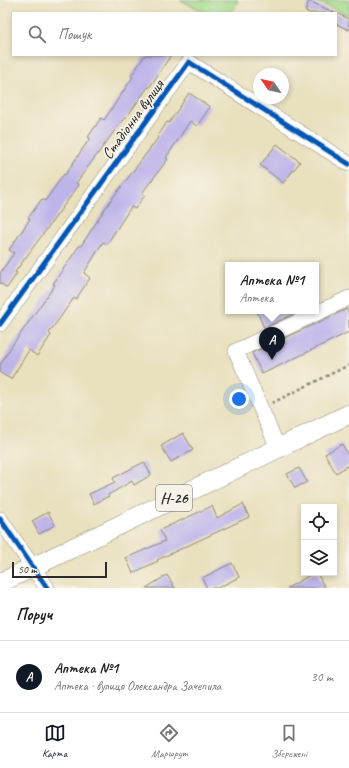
<!DOCTYPE html>
<html lang="uk">
<head>
<meta charset="utf-8">
<style>
	:root { --surface:#fff; --page:#f6f6f6; --text:#222; --muted:#767676; --line:#e0e0e0; --accent:#111827 }
	body { margin:0; font-family:Caveat,sans-serif; background:var(--page); color:var(--text) }
	.controls { position:absolute; right:12px; bottom:12px; display:grid; overflow:hidden; border-radius:0px; box-shadow:0 2px 6px #0003 }
	.controls button { width:36px; height:36px; display:grid; place-items:center; padding:0; border:0; border-bottom:1px solid var(--line); background:var(--surface); color:var(--text); font:20px sans-serif }
	.compass { position:absolute; left:253px; top:68px; width:36px; height:36px; border-radius:50%; background:var(--surface); box-shadow:0 2px 6px #0003; rotate:304deg }
	.scale { position:absolute; left:12px; bottom:10px; width:95px; box-sizing:border-box; padding-left:4px; border:2px solid #2b2b2b; border-top:0; font-size:11px; line-height:14px; white-space:nowrap; color:#2b2b2b; -webkit-text-stroke:3px #f7f3e8; paint-order:stroke }
	.you { position:absolute; left:239px; top:399px; width:14px; height:14px; margin:-10px; border:3px solid #fff; border-radius:50%; background:#1a73e8; box-shadow:0 0 0 6px #1a73e833 }
	.badge { display:grid; place-items:center; width:26px; height:26px; border-radius:50%; background:var(--accent); color:#fff; font-size:13px; font-weight:700 }
	.pin { position:absolute; translate:-50% -33px; filter:drop-shadow(0 1px 2px #0008) }
	.pin::after { content:''; position:absolute; top:21px; width:14px; height:12px; background:inherit; clip-path:polygon(0 0,100% 0,50% 100%) }
	.popup { position:absolute; left:225px; top:262px; width:94px; height:52px; box-sizing:border-box; display:grid; place-content:center; border-radius:0px; background:var(--surface); filter:drop-shadow(0 1px 3px #0005); font-size:13px; white-space:nowrap; color:var(--muted) }
	.popup b { font-size:15px; color:var(--text) }
	.popup::after { content:''; position:absolute; left:50%; top:100%; margin-left:-8px; border:8px solid transparent; border-top-color:var(--surface) }
	.list { margin:0; padding:0; list-style:none }
	h2 { display:flex; justify-content:space-between; align-items:center; height:52px; margin:0; padding:0 16px; font-size:17px }
	h2 small { font-size:13px; font-weight:400; color:var(--muted) }
	.list li { display:grid; grid-template-columns:26px 1fr auto; gap:12px; align-items:center; box-sizing:border-box; height:72px; padding:0 16px; border-top:1px solid var(--line) }
	.list b { display:block; font-size:15px; white-space:nowrap }
	.list p { margin:0; font-size:13px; white-space:nowrap; color:var(--muted) }
	.list em { font-size:13px; font-style:normal; color:var(--muted) }
	.icon { flex:none; width:22px; height:22px; fill:none; stroke:currentColor; stroke-width:2; stroke-linecap:round; stroke-linejoin:round }
	.map { position:relative; flex:none; width:349px; height:588px; overflow:hidden }
	.search { position:absolute; background:var(--surface); box-shadow:0 2px 6px #0003; left:12px; right:12px; top:12px; height:44px; display:flex; align-items:center; gap:10px; box-sizing:border-box; padding:0 14px; border-radius:0px; color:var(--muted); font-size:15px }
	.sheet { height:124px; background:var(--surface) }
	nav { display:flex; justify-content:space-around; align-items:center; box-sizing:border-box; height:56px; border-top:1px solid var(--line); background:var(--surface); font-size:11px; color:var(--muted) }
	nav a { display:grid; justify-items:center; gap:2px }
	nav .on { color:var(--accent) }
	.map>svg:first-child { display:block }
	.green { fill:#a2d98b; stroke:#66825b }
	.building { fill:#bdb4ea }
	.lines { fill:none; stroke-linecap:round; stroke-linejoin:round }
	.minor-casing { stroke:#8a8674; stroke-width:16 }
	.major-casing { stroke:#8a8674; stroke-width:20 }
	.path { stroke:#8a8674; stroke-width:2.5; stroke-dasharray:3 3; stroke-linecap:butt }
	.minor { stroke:#fff; stroke-width:15 }
	.major { stroke:#fff; stroke-width:19 }
	.cycleway-casing { stroke:#f7f3e8; stroke-width:8 }
	.cycleway { stroke:#0057b8; stroke-width:5 }
	.labels { text-anchor:middle; stroke-width:3.5; stroke-linejoin:round; paint-order:stroke }
	.shield { fill:#f7f3e8; stroke:#686764; stroke-width:1 }
	.shield-label { font-size:15px; font-weight:bold; fill:#2b2b2b }
	.street-label { font-size:16px; fill:#2b2b2b; stroke:#f7f3e8 }
</style>
</head>
<body>
<div class="map">
<svg width="349" height="588" viewBox="0 0 349 588">
	<rect width="100%" height="100%" fill="#f7f3e8"/>
	<filter id="ink" filterUnits="userSpaceOnUse"><feTurbulence type="fractalNoise" baseFrequency=".025" numOctaves="2"/><feDisplacementMap in="SourceGraphic" scale="8" xChannelSelector="R" yChannelSelector="G"/><feConvolveMatrix kernelMatrix="1 2 1 2 8 2 1 2 1" color-interpolation-filters="sRGB"/></filter>
	<filter id="wash" filterUnits="userSpaceOnUse"><feTurbulence type="fractalNoise" baseFrequency=".012" numOctaves="4" result="noise"/><feDisplacementMap in="SourceGraphic" scale="16" xChannelSelector="R" yChannelSelector="G"/><feGaussianBlur stdDeviation="0.9" result="paint"/><feColorMatrix in="noise" values="0 0 0 0 0 0 0 0 0 0 0 0 0 0 0 0 0 1.4 0 .05"/><feComposite in="paint" operator="in"/></filter>
	<g filter="url(#wash)">
		<rect width="100%" height="100%" fill="#e9e0bd"/>
		<!-- green -->
		<path class="green" d="M180,0h58l-6,13h-25z
			M313,0h36v15z"/>
		<g id="blocks">
			<!-- building -->
			<path class="building" d="M309,1l26,12h-25l-5,-2z
				M336,13l13,6v11l-13,-6z
				M145,55h26l-22,33 -1,-1 -22,31 -1,-1 -49,66 3,2 -64,87 2,1 -10,15 -7,-5v-10l14,-20 -5,-3 21,-31 -2,-1 14,-19 3,2 19,-27 1,1 25,-37 -2,-1 13,-19 3,2 29,-43 -2,-1z
				M189,93l21,14 -13,19 -7,-5 -24,37 2,1 -26,34 3,2 -10,14 -4,-2 -24,37 -4,-2 -19,31 6,5 -14,21 -2,-1 -25,35 2,2 -14,21 -8,-6 -18,29 -11,-6v-8l11,-18 44,-62 -2,-1 15,-22 11,-16h2l25,-39 52,-69h-1l10,-16 2,1z
				M277,144l23,18 -17,21 -23,-18z
				M347,309l2,5v18l-87,42 -10,-21z
				M257,311h43l-36,17z
				M183,433l10,17 -22,12 -10,-16z
				M342,444l7,13v8l-13,8 -11,-19z
				M144,462l7,13 -17,10 -2,-4 -24,14 1,1 -15,8 -5,-10 26,-12 -2,-4z
				M299,468l8,14 -12,6 -8,-14z
				M243,504l6,13 -92,43 1,1 -25,12 -7,-15 39,-17 -5,-11 52,-24 5,12z
				M48,512l7,13 -16,9 -7,-13z
				M232,563l7,14 -21,11h-11l-5,-10z
				M314,573h3l8,15h-38z
				M167,575l8,13h-29z"/>
		</g>
	</g>
	<g filter="url(#ink)">
		<use href="#blocks" fill-opacity="0" stroke="#8a8674" stroke-width="1"/>
		<g class="lines">
			<defs>
				<path id="minor" d="M0,324l189,-262 160,102
					M278,448l-42,-97 113,-53
					M0,519l47,69"/>
				<path id="major" d="M0,583l349,-169"/>
			</defs>
			<!-- minor casing -->
			<use href="#minor" class="minor-casing"/>
			<!-- major casing -->
			<use href="#major" class="major-casing"/>
			<!-- path -->
			<path class="path" d="M272,403l77,-38"/>
			<!-- minor -->
			<use href="#minor" class="minor"/>
			<!-- major -->
			<use href="#major" class="major"/>
			<defs>
				<path id="cycleway" d="M0,324l189,-262 160,102
					M0,519l47,69"/>
			</defs>
			<!-- cycleway casing -->
			<use href="#cycleway" class="cycleway-casing"/>
			<!-- cycleway -->
			<use href="#cycleway" class="cycleway"/>
		</g>
	</g>
	<g class="labels">
		<!-- shield labels -->
		<rect class="shield" x="156" y="485" width="36" height="26" rx="3"/>
		<g class="shield-label">
			<text x="174" y="503">Н-26</text>
		</g>
		<!-- street labels -->
		<g class="street-label">
			<text transform="translate(132 119) rotate(-54)" y="6">Стадіонна вулиця</text>
		</g>
	</g>
</svg>
<div class="controls">
<button><svg class="icon" aria-label="locate" viewBox="0 0 24 24"><circle cx="12" cy="12" r="6"/><path d="M12 2v4M12 18v4M2 12h4M18 12h4"/></svg></button>
<button><svg class="icon" aria-label="layers" viewBox="0 0 24 24"><path d="M12 4l9 5-9 5-9-5zM3 14l9 5 9-5"/></svg></button>
</div>
<svg class="compass" viewBox="-18 -18 36 36"><path d="M0-13l5 13h-10z" fill="#e53935"/><path d="M0 13l5-13h-10z" fill="#767676"/></svg>
<div class="scale">50 m</div>
<div class="you"></div>
<div class="pin badge" style="left:272px;top:360px">A</div>
<div class="popup"><b>Аптека №1</b>Аптека</div>
<div class="search"><svg class="icon" aria-label="search" viewBox="0 0 24 24"><circle cx="10" cy="10" r="6"/><path d="M15 15l6 6"/></svg>Пошук</div>
</div>
<section class="sheet">
<h2>Поруч<small></small></h2>
<ul class="list">
<li><span class="badge">A</span><div><b>Аптека №1</b><p>Аптека · вулиця Олександра Зачепила</p></div><em>30 m</em></li>
</ul>
</section>
<nav>
<a class="on"><svg class="icon" aria-label="map" viewBox="0 0 24 24"><path d="M3 6l6-2 6 2 6-2v14l-6 2-6-2-6 2zM9 4v14M15 6v14"/></svg>Карта</a>
<a><svg class="icon" aria-label="directions" viewBox="0 0 24 24"><path d="M12 3l9 9-9 9-9-9zM9 14v-3h6M13 9l2 2-2 2"/></svg>Маршрут</a>
<a><svg class="icon" aria-label="saved" viewBox="0 0 24 24"><path d="M7 4h10v16l-5-4-5 4z"/></svg>Збережені</a>
</nav>
</body>
</html>
